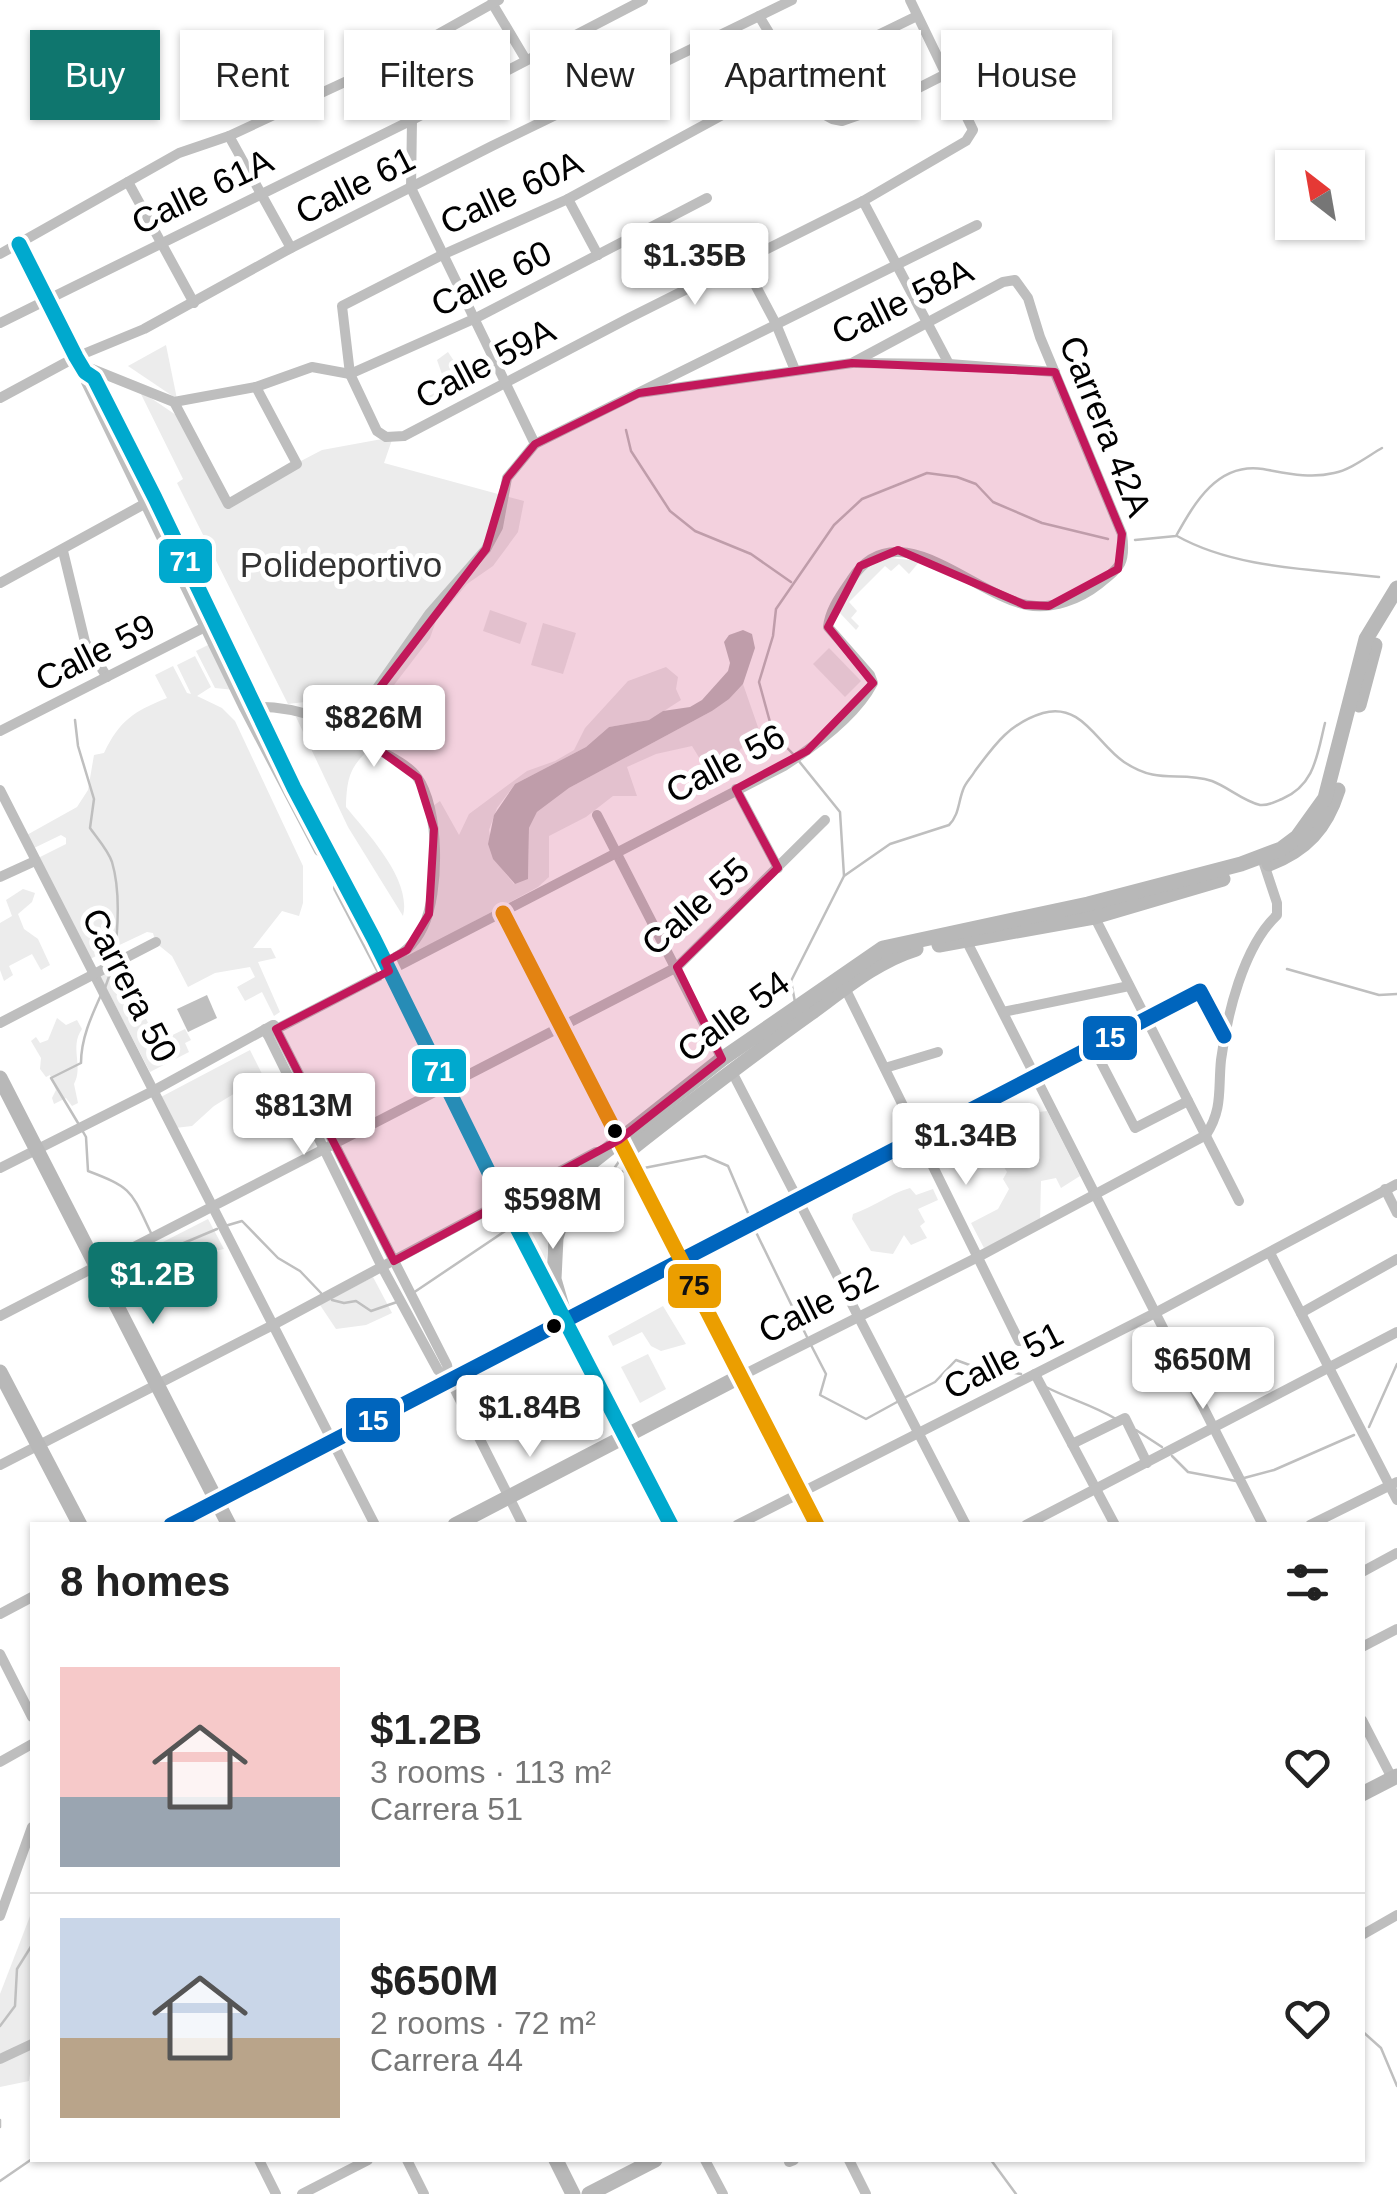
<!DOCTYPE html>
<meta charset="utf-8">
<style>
body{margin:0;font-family:Arial,sans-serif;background:#f2f2f2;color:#222;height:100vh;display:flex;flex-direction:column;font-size:38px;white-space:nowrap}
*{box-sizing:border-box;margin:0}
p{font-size:32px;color:#767676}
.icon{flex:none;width:55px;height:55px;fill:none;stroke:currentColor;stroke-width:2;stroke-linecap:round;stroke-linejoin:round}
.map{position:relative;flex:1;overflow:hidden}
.side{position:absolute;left:30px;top:1522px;width:1335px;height:640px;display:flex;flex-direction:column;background:#fff;border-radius:0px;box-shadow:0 2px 8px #0004}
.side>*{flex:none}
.top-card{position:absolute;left:30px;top:30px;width:1338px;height:90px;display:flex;gap:20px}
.needle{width:65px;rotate:329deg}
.tools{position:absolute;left:1275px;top:150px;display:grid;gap:20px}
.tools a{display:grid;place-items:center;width:90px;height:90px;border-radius:0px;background:#fff;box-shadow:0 2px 8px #0004;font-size:50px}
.price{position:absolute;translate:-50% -85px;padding:0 22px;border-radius:10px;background:#fff;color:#222;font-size:32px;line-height:65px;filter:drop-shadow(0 2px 5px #0008)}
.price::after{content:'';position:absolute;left:50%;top:60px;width:30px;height:22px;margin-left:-15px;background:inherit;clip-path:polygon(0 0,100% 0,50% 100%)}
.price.on{background:#0f766e;color:#fff}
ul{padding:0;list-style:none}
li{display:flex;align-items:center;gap:30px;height:250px;padding:0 30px}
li+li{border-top:2px solid #e0e0e0}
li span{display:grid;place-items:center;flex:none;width:280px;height:200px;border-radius:0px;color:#555}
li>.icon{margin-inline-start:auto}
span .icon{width:120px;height:120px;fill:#fffc;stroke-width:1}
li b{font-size:42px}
h2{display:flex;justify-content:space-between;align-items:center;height:120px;padding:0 30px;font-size:42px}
.chip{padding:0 35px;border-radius:0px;background:#fff;box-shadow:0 2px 8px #0004;font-size:35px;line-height:90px}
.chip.on{background:#0f766e;color:#fff}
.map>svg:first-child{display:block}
</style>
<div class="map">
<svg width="1397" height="2194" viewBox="0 0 1397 2194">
<rect width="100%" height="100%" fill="#fff"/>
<g fill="#ececec">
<path d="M166 345 177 399 128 366Z"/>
<path d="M448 352 454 361 469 367 480 363 491 364 490 375 443 398 421 404 419 400 435 393 444 380 437 360Z"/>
<path d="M139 390 176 415 224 501 322 450 393 437 384 463 524 501 518 532 493 566 467 584 436 621 430 638 381 702 313 701 288 704 177 483 183 479Z"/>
<path d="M882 557 920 561 909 574 899 564 891 571 885 566 849 602 857 611 851 618 859 626 856 630 840 613 838 604 864 569Z"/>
<path d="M490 610 527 623 520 644 483 631Z"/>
<path d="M543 623 576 633 563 674 531 665Z"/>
<path d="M230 634 265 708 235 690 215 688 196 651Z"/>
<path d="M829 648 861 681 845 697 813 664Z"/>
<path d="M195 656 211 687 197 696 222 708 235 721 303 866V903L299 916 282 911 253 948H271L276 958 258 962 280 1012 274 1016 262 992 245 1001 237 987 255 977 250 967 215 973 188 987 172 956 156 943 153 933 147 932 90 959 36 859 66 844V838L61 835 32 849 25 836 77 807 88 790 94 755 104 753C120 720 133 712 167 698L155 675 173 666 187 693 191 694 177 665Z"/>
<path d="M666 667 678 677 676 689 681 700 650 720 609 727 586 747 515 784 497 808 489 830 494 859 514 884 528 878 529 828 537 812 569 788 712 711 743 684 759 730 734 756 706 769 692 746 656 754 627 767 637 796H613L586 817 549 836V877L538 887 395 964 429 916 430 808 440 801 459 835 469 814 527 771 555 761 574 750 585 728 628 681Z"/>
<path d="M321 713 378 741C352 765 347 771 346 807 368 834 412 880 403 916L348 827 296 717Z"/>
<path d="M23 889 35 893 32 902 18 914 24 929 38 939 50 965 41 970 32 954 9 966 13 975 4 981 0 970V923L12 916 6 900Z"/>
<path d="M128 962 150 1006 142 1011 158 1042 185 1029 191 1040 185 1043 189 1052 150 1072 100 976Z"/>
<path d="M57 1018 66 1025 77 1020 82 1029C69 1047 84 1066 74 1084L78 1103 72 1106 66 1098 54 1104 52 1098 56 1090 50 1075 46 1077 40 1069 41 1058 31 1041 36 1037 40 1043 48 1040Z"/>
<path d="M250 1050 263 1076 214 1106 192 1126 175 1128 159 1098Z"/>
<path d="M1047 1111 1080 1176 1061 1188 1056 1178 1041 1181 1040 1222 984 1248 971 1223 998 1209 1009 1189 1003 1179 1007 1172C999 1158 990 1149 984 1133L1031 1113Z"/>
<path d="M567 1179 552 1216 545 1270 510 1209Z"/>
<path d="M910 1188 916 1195 933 1189 938 1200 918 1209 925 1222 920 1226 927 1238 911 1245 904 1235 893 1254 871 1251 852 1219 853 1214C874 1207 889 1194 910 1188Z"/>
<path d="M208 1219 224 1249 179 1259 167 1258 159 1244Z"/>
<path d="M373 1277 392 1313 366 1325 336 1329 320 1305Z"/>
<path d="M663 1306 686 1344 661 1351 651 1346 642 1332 613 1346 608 1336Z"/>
<path d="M648 1354 666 1389 640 1403 621 1367Z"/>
<path d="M32 1911V2058L29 2081 0 2087V1994Z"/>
</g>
<g fill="#bfbfbf">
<path d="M743 630 752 634 755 648 743 684 729 699 712 711 569 788 537 812 529 828 528 879 515 884 493 859 488 844 494 815 515 784 586 747 609 727 649 720 663 711 690 707 702 700 728 671 730 663 724 642 729 635Z"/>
<path d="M207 995 217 1018 188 1032 177 1009Z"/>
</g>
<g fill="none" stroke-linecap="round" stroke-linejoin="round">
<g stroke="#bfbfbf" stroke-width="2.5">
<path d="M626 430 631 451 670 511 695 531 751 554 791 582"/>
<path d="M1177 536C1236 569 1313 569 1379 577"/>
<path d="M1135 540 1176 536C1195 502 1218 462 1263 469 1286 473 1310 479 1334 473 1350 470 1368 456 1382 448"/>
<path d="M75 720 78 746 94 799 90 828C97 838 108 850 112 862 121 892 118 930 114 960"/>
<path d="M793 754 773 733 759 682 773 636 776 609 834 525 862 499 927 473 957 477 976 484 993 502 1042 523 1108 539"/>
<path d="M798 760 840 812 844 876"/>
<path d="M1287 969 1379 995 1397 994"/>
<path d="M105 988 112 968"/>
<path d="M795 1002 791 981 844 876 890 844 949 825C959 815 958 803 963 790 965 783 971 778 975 771 995 744 1010 723 1043 713 1082 702 1097 744 1124 762 1160 786 1178 770 1212 781 1228 787 1243 801 1260 805 1268 806 1275 802 1282 799 1315 785 1317 755 1325 723"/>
<path d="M78 1123 51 1078 81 1063C81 1039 91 1017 101 995"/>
<path d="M82 1130 86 1137 88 1171C133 1188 131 1191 151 1233"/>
<path d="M639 1169 705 1156 728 1166 751 1220"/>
<path d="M611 1173 620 1160"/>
<path d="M587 1185 611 1173 626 1171"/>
<path d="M521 1221 561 1197"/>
<path d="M225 1226 242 1221 278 1258 300 1271 321 1293"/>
<path d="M754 1228 807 1337"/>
<path d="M126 1256 160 1253 217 1229"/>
<path d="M413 1293 514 1225"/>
<path d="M332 1300 344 1303 356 1301 371 1311 397 1302"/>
<path d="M811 1345 826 1374 820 1395 866 1419 897 1402"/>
<path d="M1046 1387C1069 1399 1093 1405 1116 1419"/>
<path d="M904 1398 935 1382 956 1360 975 1367 1021 1374"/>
<path d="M1369 1427 1397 1364"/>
<path d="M1136 1430 1162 1447"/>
<path d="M1172 1456 1188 1472 1236 1481"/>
<path d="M1244 1478 1274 1470 1354 1435"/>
<path d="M0 2026 15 2006 17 1969 32 1945"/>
<path d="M1362 2031 1381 2048 1397 2086"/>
<path d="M0 2120V2127"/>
<path d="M991 2160 1016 2194"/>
<path d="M0 2181 32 2159"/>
</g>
<g stroke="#bebebe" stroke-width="10">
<path d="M910 0 973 130 966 141 863 201 629 318 404 436 386 437 377 431 350 374 342 306 442 255 568 199 796 75 917 16"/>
<path d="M492 3 526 60"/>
<path d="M759 16 816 110 832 119 842 121 879 108 946 74"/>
<path d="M390 61 412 120 411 188 535 444"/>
<path d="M229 136 291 248"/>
<path d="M128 182 194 303"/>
<path d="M568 199 598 255"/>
<path d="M863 201 949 364"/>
<path d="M19 244 76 357 85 372 94 378 155 498 261 723 374 939 554 1299"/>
<path d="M0 254 179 153 229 136 390 61 499 0"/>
<path d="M743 262 776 324 795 370"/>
<path d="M0 323 412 120 643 0"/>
<path d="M856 363 949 364 1055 372"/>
<path d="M82 365 174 402 256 387 312 367 350 374 476 318 707 198"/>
<path d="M85 372 86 382 244 708 319 851"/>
<path d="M0 398 76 357 144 329 291 248 492 146 792 0"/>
<path d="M174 402 228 504 297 464 256 387"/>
<path d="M63 551 85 642 107 677"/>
<path d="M0 583 148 502"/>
<path d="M250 707C300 704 346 726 386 754 396 760 410 767 417 777 440 808 440 892 423 927 415 944 402 956 385 962"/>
<path d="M349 728 429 614 486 549 498 527 507 478 535 444 977 225"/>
<path d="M0 731 209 625"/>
<path d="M736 789 778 868"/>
<path d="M0 790 375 1525"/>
<path d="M597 815 722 1059"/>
<path d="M0 877 35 861"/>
<path d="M338 888 383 974"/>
<path d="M503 913 619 1140 616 1142"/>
<path d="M1093 914 1239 1201"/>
<path d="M966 940 1263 1525"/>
<path d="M845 988 1019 1341"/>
<path d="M1003 1012 1129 986"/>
<path d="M0 1023 156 942"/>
<path d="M274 1025 447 1365 450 1380 523 1525"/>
<path d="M265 1029 382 1267 438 1370 449 1380"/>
<path d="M267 1034 784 766C815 746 856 716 873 683L870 675 828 627C830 609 841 595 851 580 896 509 972 594 1027 605 1052 610 1080 599 1099 584 1121 567 1126 562 1122 534L1040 337 1028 298 1015 280 1003 282 852 363 639 393"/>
<path d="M1093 1047 1135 1128 1188 1101"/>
<path d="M885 1068 938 1052"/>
<path d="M731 1070 966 1525"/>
<path d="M1206 1135C1223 1109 1218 1090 1221 1060 1227 1015 1243 947 1277 915V903L1263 861"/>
<path d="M0 1168 153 1091 273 1025"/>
<path d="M1385 1189 1397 1213"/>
<path d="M1270 1253 1397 1500"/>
<path d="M1301 1313 1397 1259"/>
<path d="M0 1316 677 967 825 820"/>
<path d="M1035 1374 1115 1525"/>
<path d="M741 1376 978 1257 1206 1135"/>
<path d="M1072 1444 1125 1418 1147 1463"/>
<path d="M0 1465 273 1325 596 1152"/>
<path d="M171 1525 1200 991 1224 1036"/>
<path d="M737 1525 1155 1313 1397 1184"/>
<path d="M1026 1525 1397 1332"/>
<path d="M1310 1525 1397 1482"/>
<path d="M1362 1572 1397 1553"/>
<path d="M0 1614 32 1597"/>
<path d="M1362 1647 1397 1629"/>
<path d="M0 1654 32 1717"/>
<path d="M1362 1720 1392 1778"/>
<path d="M0 1762 32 1744"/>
<path d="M0 1916 32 1827"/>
<path d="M1362 1935 1397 1915"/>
<path d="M0 2059 32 2044"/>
<path d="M259 2160 276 2194"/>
<path d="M407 2160 424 2194"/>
<path d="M705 2160 723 2194"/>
<path d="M849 2160 866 2194"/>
<path d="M789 2162 794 2160"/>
<path d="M302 2194 368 2160"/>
</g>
<g stroke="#b8b8b8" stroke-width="15">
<path d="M1359 705 1375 645"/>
<path d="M1269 864C1306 850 1326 828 1338 790"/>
<path d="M939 945 1094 917 1223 879"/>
<path d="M0 1078 229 1525"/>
<path d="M623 1148 817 1525"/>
<path d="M626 1153C687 1105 748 1058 811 1013 844 989 877 961 916 949"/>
<path d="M0 1372 80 1525"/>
<path d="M455 1525 741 1376"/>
<path d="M671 1525 566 1320 554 1279 556 1238 567 1201 592 1162 722 1059 883 948 1088 904 1241 864 1281 849 1297 837 1325 798 1366 639 1397 588"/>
<path d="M1362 1794 1397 1776"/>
<path d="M556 2160 573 2194"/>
<path d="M589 2194 655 2160"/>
</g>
<g stroke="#fff" stroke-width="22">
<path id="bus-1" d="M171 1525 1200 991 1224 1036"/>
</g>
<g stroke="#fff" stroke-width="22">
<path id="bus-2" d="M19 244 76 357 85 372 94 378 155 498 294 788 374 939 504 1203 671 1525"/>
</g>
<g stroke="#fff" stroke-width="22">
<path id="bus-3" d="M503 913 817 1525"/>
</g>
<use href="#bus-1" stroke="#0065bd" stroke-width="15"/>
<use href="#bus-2" stroke="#00a9ce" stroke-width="15"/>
<use href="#bus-3" stroke="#eb9e00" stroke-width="15"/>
</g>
<path fill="#c2185b" fill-opacity="0.2" stroke="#c2185b" stroke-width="8" stroke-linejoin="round" d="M852 363 1055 372 1122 534 1118 569 1049 606 1025 605 898 550 860 566 828 627 873 683 807 751 736 789 778 868 677 967 722 1059 619 1140 394 1261 276 1029 389 971 385 962 407 950 429 914 434 829 418 778 349 728 486 549 507 478 535 444 639 393Z"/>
<g fill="#000" stroke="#fff" stroke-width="4">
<circle cx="615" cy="1131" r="9"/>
<circle cx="554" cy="1326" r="9"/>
</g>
<g text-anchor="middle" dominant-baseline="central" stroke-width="10" stroke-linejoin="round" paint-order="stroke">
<g font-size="35" fill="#000" stroke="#fff">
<text transform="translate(355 185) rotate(-27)">Calle 61</text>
<text transform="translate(202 191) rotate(-26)">Calle 61A</text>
<text transform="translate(511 192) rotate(-25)">Calle 60A</text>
<text transform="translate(491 278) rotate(-26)">Calle 60</text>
<text transform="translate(902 301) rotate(-26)">Calle 58A</text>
<text transform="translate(485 363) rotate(-28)">Calle 59A</text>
<text transform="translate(1106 426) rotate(68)">Carrera 42A</text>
<text transform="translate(95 652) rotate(-27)">Calle 59</text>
<text transform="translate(725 763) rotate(-28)">Calle 56</text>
<text transform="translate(695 906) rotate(-41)">Calle 55</text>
<text transform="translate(130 985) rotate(63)">Carrera 50</text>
<text transform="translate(733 1016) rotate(-36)">Calle 54</text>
<text transform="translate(818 1304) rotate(-27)">Calle 52</text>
<text transform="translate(1003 1360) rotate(-27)">Calle 51</text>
</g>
<g font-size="35" fill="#333" stroke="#fff">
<text x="341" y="564">Polideportivo</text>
</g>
</g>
<g stroke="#fff" stroke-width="4">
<rect x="157" y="537" width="57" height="48" rx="10" fill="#00a9ce"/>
<rect x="1081" y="1014" width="58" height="48" rx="10" fill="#0065bd"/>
<rect x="410" y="1047" width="58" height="48" rx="10" fill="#00a9ce"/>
<rect x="666" y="1262" width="57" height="48" rx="10" fill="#eb9e00"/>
<rect x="344" y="1396" width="58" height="48" rx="10" fill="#0065bd"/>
</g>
<g font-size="28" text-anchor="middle" font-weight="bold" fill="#fff">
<text x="185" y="571">71</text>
<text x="1110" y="1047">15</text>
<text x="439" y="1081">71</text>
<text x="373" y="1430">15</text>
</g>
<g font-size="28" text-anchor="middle" font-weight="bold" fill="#111">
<text x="694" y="1295">75</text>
</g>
</svg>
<div class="tools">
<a><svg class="needle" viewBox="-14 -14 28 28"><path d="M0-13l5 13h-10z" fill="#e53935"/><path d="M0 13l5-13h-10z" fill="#767676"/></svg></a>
</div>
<b class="price" style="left:695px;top:308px">$1.35B</b>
<b class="price" style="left:374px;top:770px">$826M</b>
<b class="price" style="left:304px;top:1158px">$813M</b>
<b class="price" style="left:966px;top:1188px">$1.34B</b>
<b class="price" style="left:553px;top:1252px">$598M</b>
<b class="price on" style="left:153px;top:1327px">$1.2B</b>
<b class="price" style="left:1203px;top:1412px">$650M</b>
<b class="price" style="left:530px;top:1460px">$1.84B</b>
<div class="top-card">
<a class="chip on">Buy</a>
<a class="chip">Rent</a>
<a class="chip">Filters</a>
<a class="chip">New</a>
<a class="chip">Apartment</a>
<a class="chip">House</a>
</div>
<section class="side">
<h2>8 homes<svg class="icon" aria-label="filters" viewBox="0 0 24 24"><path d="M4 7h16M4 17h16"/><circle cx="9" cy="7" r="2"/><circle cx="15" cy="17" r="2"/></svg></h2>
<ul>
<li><span style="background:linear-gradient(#f6c9c9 65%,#9aa5b1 0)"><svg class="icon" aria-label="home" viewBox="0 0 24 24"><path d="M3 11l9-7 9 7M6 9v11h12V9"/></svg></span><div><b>$1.2B</b><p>3 rooms · 113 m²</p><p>Carrera 51</p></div><svg class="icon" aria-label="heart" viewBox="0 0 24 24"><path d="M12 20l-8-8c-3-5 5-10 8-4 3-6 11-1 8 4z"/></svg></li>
<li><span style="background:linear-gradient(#c9d6e8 60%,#b9a48a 0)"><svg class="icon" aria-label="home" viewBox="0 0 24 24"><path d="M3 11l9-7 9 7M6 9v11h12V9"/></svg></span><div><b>$650M</b><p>2 rooms · 72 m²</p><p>Carrera 44</p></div><svg class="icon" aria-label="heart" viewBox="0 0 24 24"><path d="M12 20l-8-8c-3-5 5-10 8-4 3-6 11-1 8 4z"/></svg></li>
</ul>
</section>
</div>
